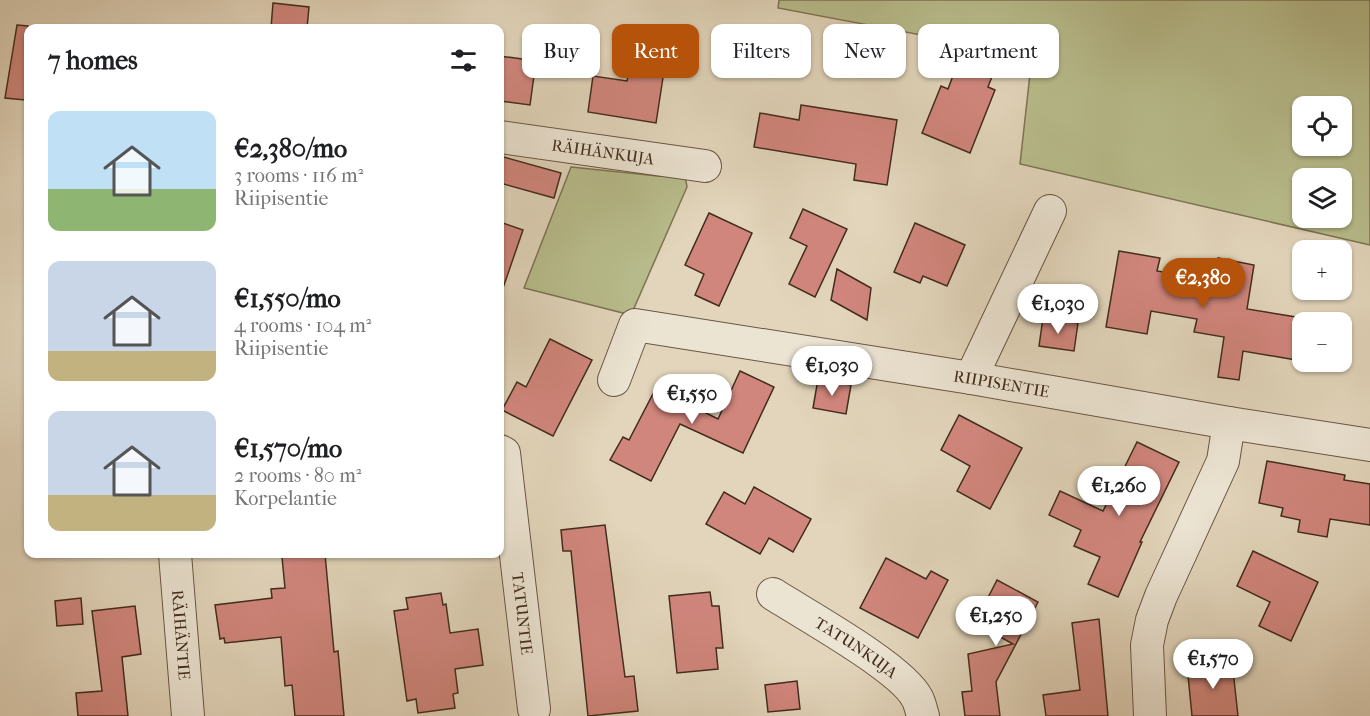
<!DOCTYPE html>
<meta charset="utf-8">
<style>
body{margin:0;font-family:"IM FELL French Canon",serif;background:#f6f6f6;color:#202124;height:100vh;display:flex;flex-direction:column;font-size:22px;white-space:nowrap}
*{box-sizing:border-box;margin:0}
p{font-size:20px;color:#757577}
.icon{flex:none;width:33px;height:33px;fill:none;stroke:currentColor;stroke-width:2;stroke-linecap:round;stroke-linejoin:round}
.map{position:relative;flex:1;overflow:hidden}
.details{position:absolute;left:24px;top:24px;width:480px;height:534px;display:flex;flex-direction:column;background:#fff;border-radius:12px;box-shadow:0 2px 4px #0004}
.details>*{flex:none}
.guide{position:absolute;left:522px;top:24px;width:570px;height:54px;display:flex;gap:12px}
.tools{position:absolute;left:1292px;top:96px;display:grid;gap:12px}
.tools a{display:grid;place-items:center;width:60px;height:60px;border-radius:12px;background:#fff;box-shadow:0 2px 4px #0004;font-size:30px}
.price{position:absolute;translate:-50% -51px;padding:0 14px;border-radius:21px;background:#fff;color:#222;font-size:20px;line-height:39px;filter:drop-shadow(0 2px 3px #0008)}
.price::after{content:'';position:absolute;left:50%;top:36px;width:18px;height:14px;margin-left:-9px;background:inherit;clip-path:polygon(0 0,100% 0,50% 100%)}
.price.active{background:#b45309;color:#fff}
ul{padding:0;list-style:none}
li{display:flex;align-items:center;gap:18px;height:150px;padding:0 24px}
li span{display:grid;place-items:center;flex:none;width:168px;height:120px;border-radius:12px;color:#555}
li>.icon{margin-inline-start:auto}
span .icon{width:72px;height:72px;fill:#fffc;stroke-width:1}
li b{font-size:26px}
h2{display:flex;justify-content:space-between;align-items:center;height:72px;padding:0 24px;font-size:26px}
.pill{padding:0 21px;border-radius:12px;background:#fff;box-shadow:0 2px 4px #0004;font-size:21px;line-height:54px}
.pill.active{background:#b45309;color:#fff}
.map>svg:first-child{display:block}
</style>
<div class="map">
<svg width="1370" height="716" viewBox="0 0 1370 716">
<rect width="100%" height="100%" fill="#e2d5bb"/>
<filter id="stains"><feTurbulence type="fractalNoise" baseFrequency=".00333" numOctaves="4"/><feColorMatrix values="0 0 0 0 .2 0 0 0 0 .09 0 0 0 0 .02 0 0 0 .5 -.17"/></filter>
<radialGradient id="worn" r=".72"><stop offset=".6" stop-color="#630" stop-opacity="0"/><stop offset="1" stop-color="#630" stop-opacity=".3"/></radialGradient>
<g fill="#b8bc8c" stroke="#7d7454" stroke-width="1.5" fill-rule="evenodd">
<path d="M779 0H1370V245L1020 164 1032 56 778 8ZM1302 106H1341V146H1302ZM1302 178H1341V218H1302Z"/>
<path d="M571 167 658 176 681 175 686 181 687 187 631 315 524 288Z"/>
</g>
<g fill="#d1867d" stroke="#422c1c" stroke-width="1.5">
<path d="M273 3 309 7 307 28H271Z"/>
<path d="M17 25 28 26V76L25 100 5 98Z"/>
<path d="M500 56 536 61 530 105 500 101Z"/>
<path d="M969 64 993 74 988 87 995 90 970 153 922 133 941 86 948 89 954 73 964 77Z"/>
<path d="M630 66 664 71 656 123 588 112 593 76 627 81Z"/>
<path d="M801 105 897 120 887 185 854 180 856 164 754 147 760 113 799 120Z"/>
<path d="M500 156 561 173 554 198 500 183Z"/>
<path d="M803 209 847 229 815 297 789 284 807 246 790 238Z"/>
<path d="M709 213 752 233 719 306 695 295 704 274 685 265Z"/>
<path d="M500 222 523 230 503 288H500Z"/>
<path d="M915 223 965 245 947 286 923 276 920 283 894 272Z"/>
<path d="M1119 251 1160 258 1157 271 1214 281 1218 258 1254 265 1247 309 1302 318V361L1243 351 1239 380 1218 377 1224 337 1194 332 1197 319 1151 311 1147 334 1106 327Z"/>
<path d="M837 269 871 288 867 320 831 300Z"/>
<path d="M1043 318 1078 323 1074 351 1039 346Z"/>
<path d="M550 339 592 360 553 436 502 410 517 382 526 387Z"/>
<path d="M740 371 774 387 743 453 680 424 651 481 610 460 623 437 629 440 656 388 718 419Z"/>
<path d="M818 379 851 385 846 414 813 408Z"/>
<path d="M959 415 1022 448 990 509 957 491 970 466 941 450Z"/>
<path d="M1137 442 1179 462 1140 542H1142L1118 597 1088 584 1100 557 1074 546 1081 530 1049 515 1060 491 1103 511Z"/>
<path d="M1267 461 1345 475 1344 480 1370 484V525L1330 519 1327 537 1298 532 1300 520 1281 516 1283 508 1259 503Z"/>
<path d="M754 487 811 519 793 552 769 538 760 554 706 524 724 492 745 504Z"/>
<path d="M605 525 625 677 634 676 638 711 588 716 571 551H563L561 530Z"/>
<path d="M1253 551 1318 582 1291 641 1259 626 1270 602 1237 586Z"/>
<path d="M325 554 334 652 338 651 344 716H295L292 685 285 686 281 637 225 643 224 638 220 639 215 605 272 598 271 589 285 588 282 557Z"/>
<path d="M886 558 926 579 931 571 948 580 918 638 860 608Z"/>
<path d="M997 580 1038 602 996 682 1000 716H965L962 692 972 691 968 654 1013 644 975 623Z"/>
<path d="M710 592 712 606H719L723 648H716L718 669 677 673 669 596Z"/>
<path d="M441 593 443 605 446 604 450 633 478 629 483 665 455 669 458 693 453 694 455 708 418 713 416 699 407 701 394 611 408 609 406 598Z"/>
<path d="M81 598 83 624 57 626 55 601Z"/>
<path d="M135 606 141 654 122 657 128 716H78L76 693 102 691 92 611Z"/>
<path d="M1099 619 1108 716H1046L1043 695 1080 690 1072 623Z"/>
<path d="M1232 661 1238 716H1192L1187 665Z"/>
<path d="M797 681 800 709 768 712 765 685Z"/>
</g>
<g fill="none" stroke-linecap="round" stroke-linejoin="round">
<g stroke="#6a5644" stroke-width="34">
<g id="minor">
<path id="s1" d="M500 137 705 166"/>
<path d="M971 378 1050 211"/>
<path id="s2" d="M614 380 635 325 971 378 1229 423 1370 445"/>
<path id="s3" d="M500 451 504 453 534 709"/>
<path id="s4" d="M175 554 188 716"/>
<path id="s5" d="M773 594C804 614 902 668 917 698 920 703 921 710 923 716"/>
<path d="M1150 716 1147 645 1152 620 1161 596 1223 461 1229 423"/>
</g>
</g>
<use href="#minor" stroke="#ece4d3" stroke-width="32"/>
</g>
<g text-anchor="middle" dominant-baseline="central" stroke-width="4.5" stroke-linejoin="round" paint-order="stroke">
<g font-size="16" fill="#422c1c" stroke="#ece4d3">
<text stroke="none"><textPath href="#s1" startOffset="104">RÄIHÄNKUJA</textPath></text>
<text stroke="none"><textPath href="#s2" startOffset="430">RIIPISENTIE</textPath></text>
<text stroke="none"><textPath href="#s3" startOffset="166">TATUNTIE</textPath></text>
<text stroke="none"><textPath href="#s4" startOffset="81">RÄIHÄNTIE</textPath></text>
<text stroke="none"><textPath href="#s5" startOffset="99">TATUNKUJA</textPath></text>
</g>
</g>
<rect width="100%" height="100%" filter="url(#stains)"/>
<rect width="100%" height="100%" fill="url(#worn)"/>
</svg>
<div class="tools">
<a><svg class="icon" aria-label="locate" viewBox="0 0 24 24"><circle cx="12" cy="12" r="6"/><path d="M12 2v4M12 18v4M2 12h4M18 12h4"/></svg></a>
<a><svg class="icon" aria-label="layers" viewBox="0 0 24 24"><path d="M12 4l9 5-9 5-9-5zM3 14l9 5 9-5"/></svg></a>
<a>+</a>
<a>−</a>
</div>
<b class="price active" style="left:1203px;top:309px">€2,380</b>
<b class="price" style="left:1058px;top:335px">€1,030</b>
<b class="price" style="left:832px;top:397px">€1,030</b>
<b class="price" style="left:692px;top:425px">€1,550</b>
<b class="price" style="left:1119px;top:517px">€1,260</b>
<b class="price" style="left:996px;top:647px">€1,250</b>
<b class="price" style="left:1213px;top:690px">€1,570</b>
<div class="guide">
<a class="pill">Buy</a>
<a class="pill active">Rent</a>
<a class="pill">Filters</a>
<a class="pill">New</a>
<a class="pill">Apartment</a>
</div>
<section class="details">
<h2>7 homes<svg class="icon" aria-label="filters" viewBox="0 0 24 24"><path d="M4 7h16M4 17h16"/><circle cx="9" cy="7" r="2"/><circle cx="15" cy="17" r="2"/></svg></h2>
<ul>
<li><span style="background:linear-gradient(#bfe0f5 65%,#8fb573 0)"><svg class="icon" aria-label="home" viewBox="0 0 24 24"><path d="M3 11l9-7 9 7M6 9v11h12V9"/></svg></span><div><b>€2,380/mo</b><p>3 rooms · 116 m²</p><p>Riipisentie</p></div></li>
<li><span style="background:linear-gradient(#c9d6e8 75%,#c2b280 0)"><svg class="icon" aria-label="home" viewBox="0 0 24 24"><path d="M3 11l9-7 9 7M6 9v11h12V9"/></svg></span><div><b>€1,550/mo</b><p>4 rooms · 104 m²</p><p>Riipisentie</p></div></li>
<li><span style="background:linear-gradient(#c9d6e8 70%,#c2b280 0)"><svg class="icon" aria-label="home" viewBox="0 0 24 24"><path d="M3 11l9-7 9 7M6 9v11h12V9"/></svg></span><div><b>€1,570/mo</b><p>2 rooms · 80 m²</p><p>Korpelantie</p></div></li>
</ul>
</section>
</div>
